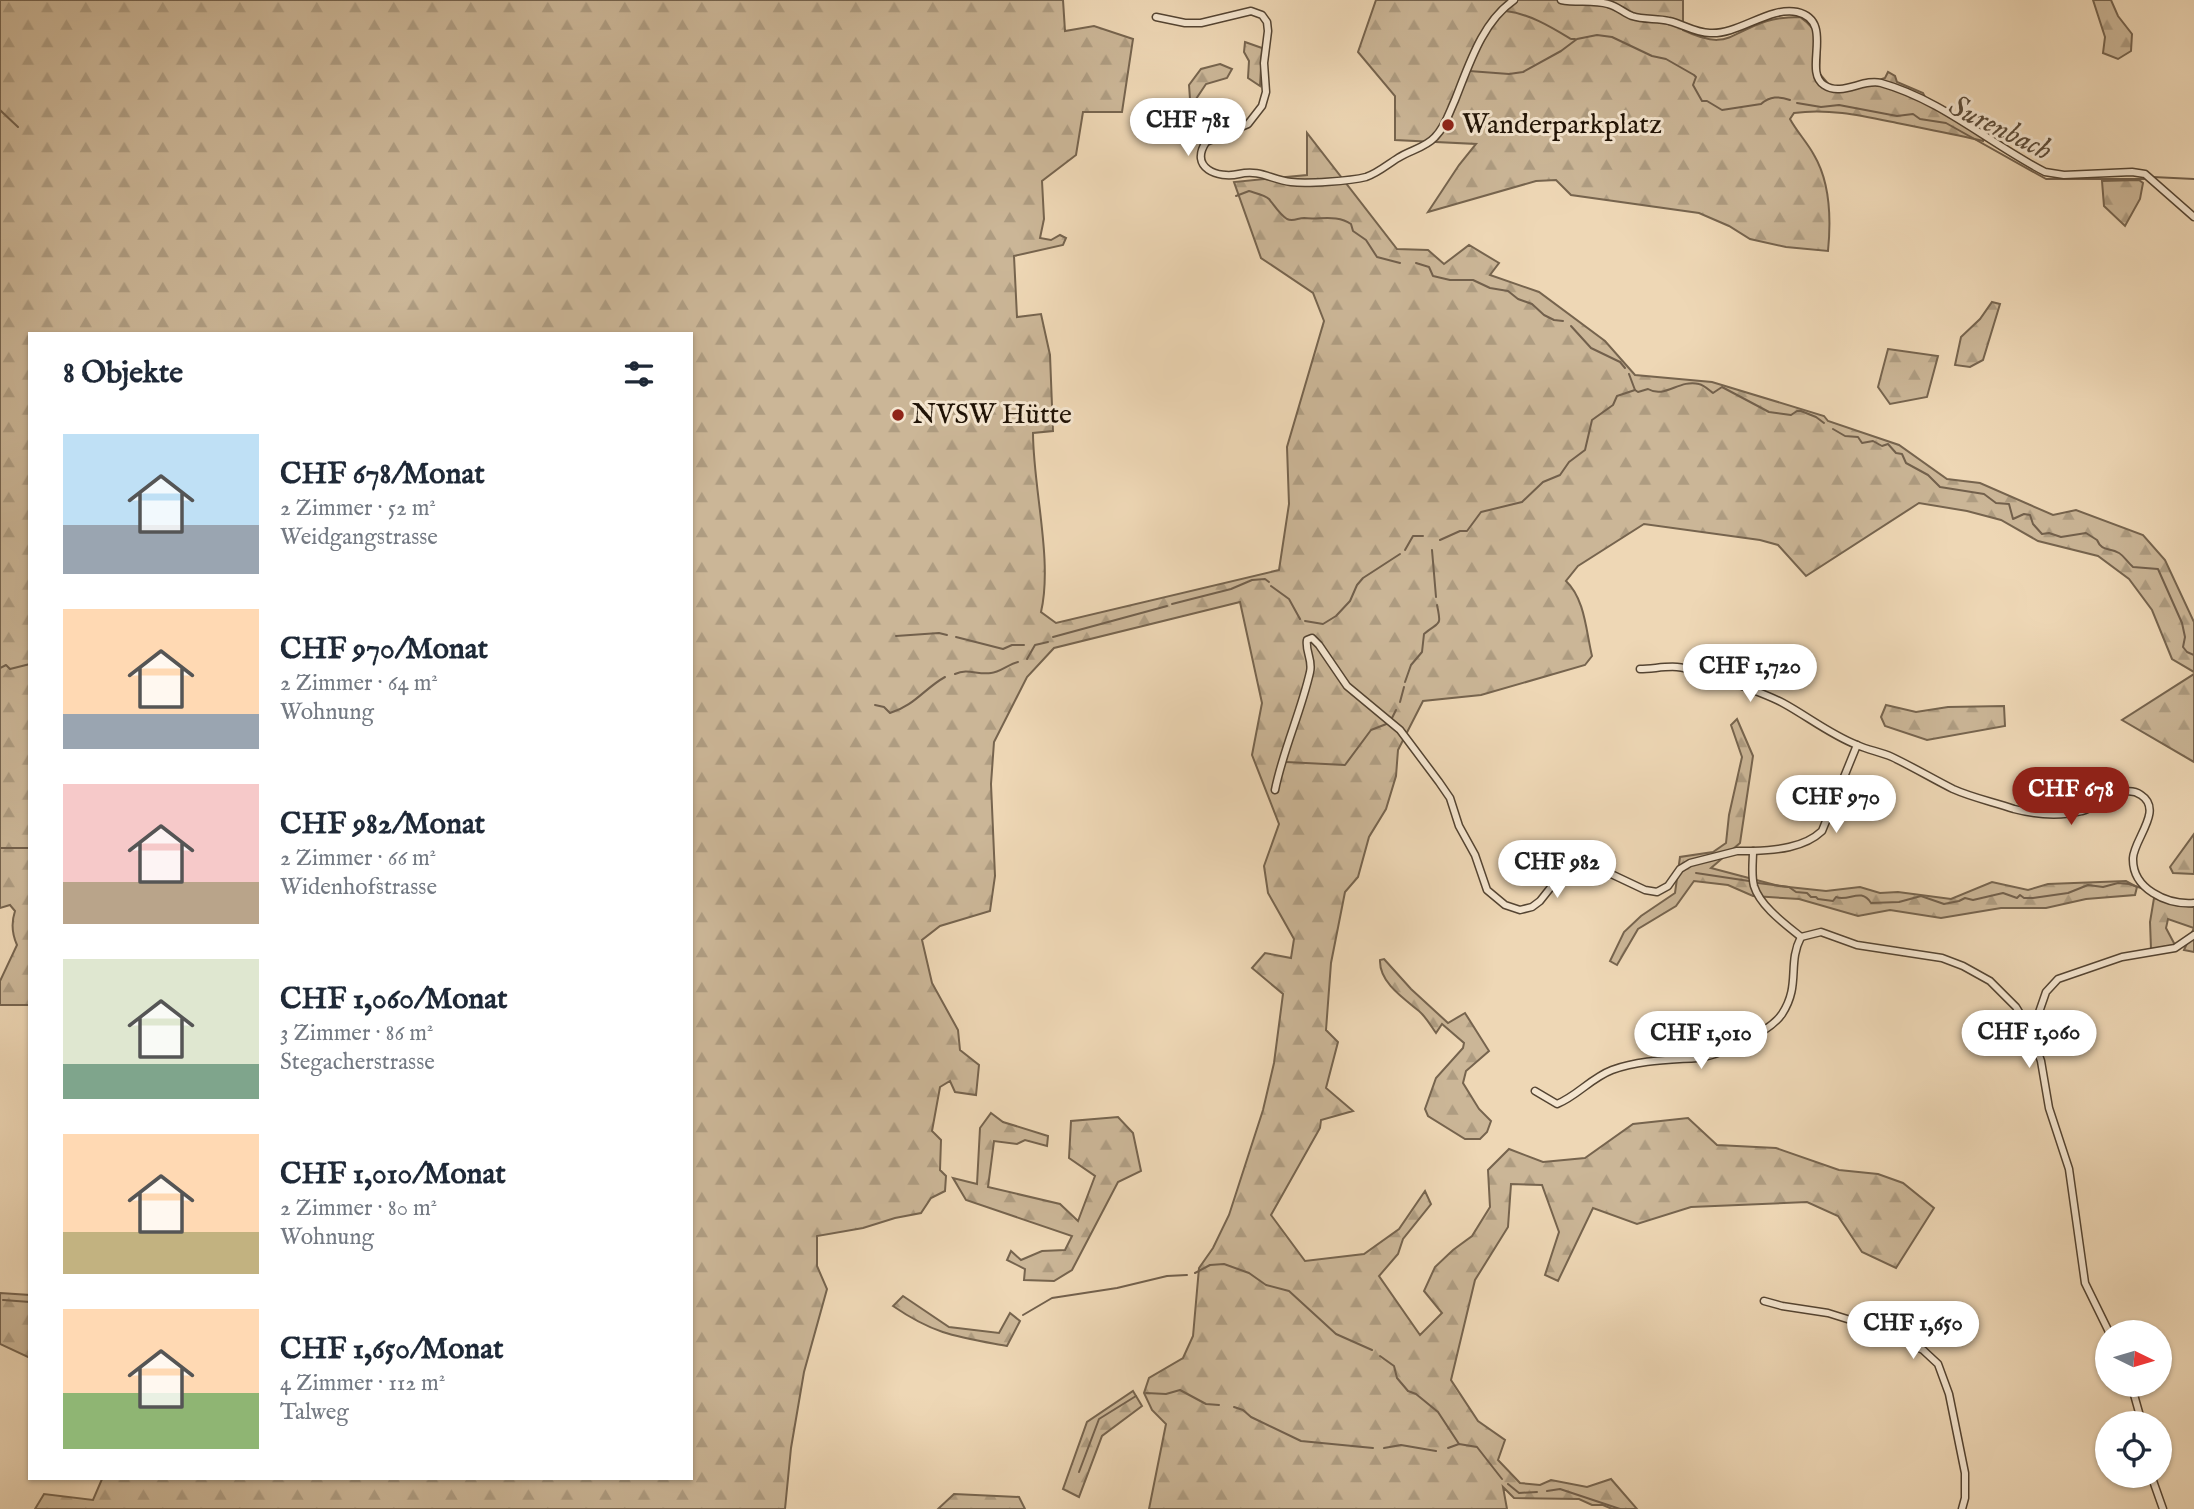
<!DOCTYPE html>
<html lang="de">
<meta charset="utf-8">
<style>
body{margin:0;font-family:"IM FELL English",serif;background:#f6f6f7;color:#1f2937;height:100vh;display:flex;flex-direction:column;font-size:26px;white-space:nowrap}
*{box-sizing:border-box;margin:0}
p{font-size:23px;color:#747a83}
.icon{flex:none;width:38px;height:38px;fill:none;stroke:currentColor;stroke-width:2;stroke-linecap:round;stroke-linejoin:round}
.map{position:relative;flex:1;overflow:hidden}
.panel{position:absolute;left:28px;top:332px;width:665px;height:1148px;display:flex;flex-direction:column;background:#fff;border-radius:0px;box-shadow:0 2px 5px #0004}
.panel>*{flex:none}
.needle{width:46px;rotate:95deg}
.tools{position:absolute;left:2095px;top:1320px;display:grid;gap:14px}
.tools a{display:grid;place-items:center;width:77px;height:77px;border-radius:50%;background:#fff;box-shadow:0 2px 5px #0004;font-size:35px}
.price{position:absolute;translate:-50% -60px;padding:0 16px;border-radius:24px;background:#fff;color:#222;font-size:23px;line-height:46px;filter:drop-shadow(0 2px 4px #0008)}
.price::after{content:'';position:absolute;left:50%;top:42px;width:21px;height:16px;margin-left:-10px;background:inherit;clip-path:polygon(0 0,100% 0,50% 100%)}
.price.active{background:#8f2418;color:#fff}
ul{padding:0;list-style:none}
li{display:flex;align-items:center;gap:21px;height:175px;padding:0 35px}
li span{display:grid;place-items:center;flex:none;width:196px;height:140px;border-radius:0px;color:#555}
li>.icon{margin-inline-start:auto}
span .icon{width:84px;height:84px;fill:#fffc;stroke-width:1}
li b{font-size:30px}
h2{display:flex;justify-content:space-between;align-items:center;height:84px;padding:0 35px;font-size:30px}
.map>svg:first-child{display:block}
</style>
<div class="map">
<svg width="2194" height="1509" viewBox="0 0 2194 1509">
<defs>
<pattern id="forest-firs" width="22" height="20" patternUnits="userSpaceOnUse" patternTransform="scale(1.75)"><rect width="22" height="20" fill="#cbb697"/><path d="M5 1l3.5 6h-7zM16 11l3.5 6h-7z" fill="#ae9c81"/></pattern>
</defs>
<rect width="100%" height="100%" fill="#eed7b5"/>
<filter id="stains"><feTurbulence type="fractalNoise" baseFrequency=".00286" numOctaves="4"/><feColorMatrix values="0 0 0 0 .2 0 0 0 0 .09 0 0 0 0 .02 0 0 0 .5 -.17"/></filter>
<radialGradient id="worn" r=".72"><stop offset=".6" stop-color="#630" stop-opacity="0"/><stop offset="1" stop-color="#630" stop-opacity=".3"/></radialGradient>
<g fill="url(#forest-firs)" stroke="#76644e" stroke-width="2">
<path d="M0 0H1063L1065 31 1094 26 1133 39 1122 112H1083L1076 155 1042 181 1044 219 1040 238 1051 240 1060 235 1066 238 1063 245 1014 256 1017 317 1041 314 1050 355 1053 431 1033 433C1033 487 1053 561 1041 612L1056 623 1279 570 1289 504 1287 447 1324 321 1313 293 1261 258 1234 182 1307 175V133L1397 249 1428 250 1444 264 1469 245 1499 263 1490 275 1539 292 1605 341 1635 375 1712 382 1824 416 1828 421 1899 445 1947 479 1980 483 2053 515 2076 510 2143 535 2165 560 2194 622V672L2172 659 2152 610 2129 579 2098 556 2038 541 2001 520 1967 511 1919 503 1806 576 1778 545 1760 540 1644 524 1578 566 1566 581C1585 599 1586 631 1592 656L1585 665 1481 695 1423 701 1398 750 1396 776 1386 809 1369 837 1358 877 1345 892 1331 963 1326 1030 1338 1042 1326 1088 1353 1111 1321 1120 1320 1128 1271 1215 1305 1261 1364 1254 1399 1229 1425 1191 1431 1204 1403 1239 1398 1254 1379 1276 1420 1335 1442 1313 1424 1291 1435 1267 1453 1250 1472 1236 1490 1207 1488 1170 1509 1149 1543 1162 1585 1158 1633 1124 1688 1118 1717 1145 1776 1148 1839 1170 1878 1174 1903 1183 1934 1208 1896 1268 1862 1252 1838 1216 1807 1202 1691 1207 1637 1224 1593 1208 1558 1281 1545 1275 1559 1232 1542 1185 1511 1184 1508 1227 1475 1280 1451 1380 1478 1421 1505 1440 1498 1460 1520 1483 1540 1485 1551 1480 1587 1487 1611 1479 1637 1509H1612L1603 1505H1592L1579 1499 1514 1498 1503 1487 1507 1509H1149L1166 1424 1152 1410 1144 1393 1149 1378 1183 1358 1193 1336 1199 1268 1213 1248 1229 1215 1263 1110 1274 1063 1283 994 1252 968 1265 953 1291 958 1294 939 1268 893 1264 866 1279 824 1252 755 1262 703 1240 602 1054 648 1027 677 994 742 991 784 995 876 990 911 940 926 922 940 932 983 958 1030 960 1050 979 1065 976 1095 955 1092 950 1081 940 1087 932 1131 941 1140 940 1170 946 1176 945 1191 931 1198 921 1213 895 1218 863 1228 817 1236V1266L827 1289 804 1372 791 1448 785 1509H35L44 1494 93 1500 102 1479H691V334H30V1005H0V981L17 945C12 934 11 923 15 911L10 905 0 908Z"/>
<path d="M1376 0H1683V30C1728 51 1727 34 1767 21 1777 18 1789 17 1800 17 1823 33 1820 47 1819 73L1830 86 1845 91 1885 78 1888 72 1895 76 1897 82 1923 93 1928 103 1984 136 1983 141C1955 134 1926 129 1897 123 1863 116 1829 108 1794 113L1790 119C1797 132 1807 142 1814 155 1830 182 1831 221 1828 251L1786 247 1750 239 1729 226 1699 213 1571 195 1556 180 1536 181 1428 212 1459 165 1476 144 1395 140V96L1358 52Z"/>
<path d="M2093 0H2111L2118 16 2132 34 2131 51 2118 59 2103 53 2105 37Z"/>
<path d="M1245 42 1262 48 1260 86 1248 78 1249 61 1244 52Z"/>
<path d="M1220 64 1232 69 1227 78 1206 84 1196 99H1190L1189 85 1201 69Z"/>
<path d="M2139 180 2143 183 2140 199 2125 226 2104 206 2102 181Z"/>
<path d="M1992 302 2000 304 1983 360 1970 367 1955 365 1961 337 1980 319Z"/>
<path d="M1888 349 1938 356 1927 397 1890 404 1878 387Z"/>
<path d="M2194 674V762L2122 720Z"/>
<path d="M1886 705 1916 712 1948 707 2004 706 2005 726 1927 740 1885 726 1881 717Z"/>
<path d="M1737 719 1753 756 1740 843 1711 868 1779 886 1826 891 1860 887 1880 893 1898 892 1951 899 1992 882 2028 890 2048 884 2126 881 2137 887 2135 895 2086 899 2046 908H2001L1941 918 1890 910 1858 916 1799 899 1753 896 1728 885 1694 881 1676 906 1638 929 1617 965 1610 961 1624 932 1641 916 1675 893 1680 857 1713 852 1726 843 1729 815 1742 757 1731 725Z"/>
<path d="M2194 834V874L2173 873 2170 867Z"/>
<path d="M2154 898 2172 904 2194 907V952L2184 950 2194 928 2168 919 2166 928 2175 945 2151 949 2150 922Z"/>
<path d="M1384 959 1411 989 1448 1023 1465 1013 1489 1051 1466 1071 1463 1083 1479 1109 1491 1121 1487 1132 1480 1139H1465L1428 1116 1425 1109 1436 1078 1463 1048 1464 1043 1442 1024 1436 1033C1431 1026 1426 1017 1419 1011 1403 998 1379 982 1380 960Z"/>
<path d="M991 1113 1003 1122 1048 1136 1047 1146 1025 1140 1017 1144 994 1141 988 1187 1060 1204 1078 1221 1095 1176 1069 1158 1071 1121 1118 1117 1133 1133 1141 1171 1118 1182 1072 1270 1054 1281 1024 1280 1025 1269 1007 1260 1011 1251 1021 1260 1042 1251 1065 1250 1072 1236 966 1200 953 1178 977 1184 980 1128Z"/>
<path d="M0 1293 30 1295V1358L0 1344Z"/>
<path d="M903 1296 949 1327 999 1333 1010 1313 1020 1321 1007 1346C958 1337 935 1335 893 1306Z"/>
<path d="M1133 1391 1142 1406 1102 1436 1079 1497 1063 1489 1087 1422Z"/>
<path d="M954 1494 1019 1497 1025 1509H938Z"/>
</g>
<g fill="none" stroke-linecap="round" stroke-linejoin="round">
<g stroke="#72604c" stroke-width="2">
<path d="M1506 11C1530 14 1551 27 1571 39H1575"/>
<path d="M1469 71 1509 74 1523 72 1561 51 1577 39 1597 35 1612 37 1652 56 1666 59 1694 75 1696 77 1693 85 1702 101H1707L1722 110 1761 104C1770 96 1779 96 1790 100"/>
<path d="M1797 103 1821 107 1839 105 1897 116 1913 114 1920 119 1946 123 2046 179H2144"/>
<path d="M0 110 18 127"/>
<path d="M2153 177 2194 179"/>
<path d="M1236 196 1249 191C1255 193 1265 195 1269 199 1274 205 1280 215 1287 219 1293 222 1298 218 1304 218 1319 220 1337 214 1351 224L1353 231 1366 240 1377 257 1400 263"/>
<path d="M1416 263 1429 267 1433 276 1450 280H1473L1490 288 1508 291 1518 299 1532 304 1544 315 1554 320 1563 321"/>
<path d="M1571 326 1591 348 1620 362 1625 368"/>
<path d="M1629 374 1635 390 1638 392 1648 389C1665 399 1679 379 1699 384 1704 385 1709 390 1713 393L1722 387 1769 412 1791 415 1797 411H1801L1816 417 1824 423"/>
<path d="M1833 429 1845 436 1858 437 1862 443 1873 441 1882 446 1888 444 1896 453 1902 454 1906 463 1928 475 1940 487 1984 494 1996 503 2009 504 2013 519 2024 514 2030 515 2033 524 2042 534 2049 533 2061 537 2086 533 2097 540C2102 552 2109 547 2119 553 2124 556 2128 563 2133 567L2158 569 2182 623 2185 637 2183 647 2187 652 2194 655"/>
<path d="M1440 540 1460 531H1467L1481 512 1522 502 1543 482 1560 475 1569 462 1585 450 1592 420 1613 405 1617 396 1635 390"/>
<path d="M1405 550 1413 536H1423"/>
<path d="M1432 550 1436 597"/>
<path d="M1271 586 1289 599 1300 619"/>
<path d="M1172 604 1231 589 1252 580 1265 579 1269 582"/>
<path d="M1305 621 1323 624 1336 616 1350 601 1357 585 1363 578 1400 554"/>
<path d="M896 636 939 633 947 635"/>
<path d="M956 637 1003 649 1012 645H1024"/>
<path d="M1053 637 1167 606"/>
<path d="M1027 659 1035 645 1048 642"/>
<path d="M0 668 6 665 10 669 30 664"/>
<path d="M955 674C968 668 977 675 991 673 999 673 1009 664 1018 662"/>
<path d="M1405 682 1411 665 1422 652 1424 634C1439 621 1442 628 1437 605"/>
<path d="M1400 702 1404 687"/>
<path d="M875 705 884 707 890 713C914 706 925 688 945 677"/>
<path d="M1392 718 1396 710"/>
<path d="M1286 762 1345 765 1371 730 1389 723"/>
<path d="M0 848H30"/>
<path d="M1696 873 1749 881"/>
<path d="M1758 883 1789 887 1796 892 1807 893 1811 897H1816L1818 899 1833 901 1836 897C1849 902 1861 887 1871 903L1899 902 1921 896 1944 904 1959 901 1965 898 1973 900 2003 893 2017 898 2020 895 2024 898H2033L2068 893 2088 885 2103 887 2118 883 2129 884 2144 889"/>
<path d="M1195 1273 1210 1265 1224 1264 1249 1273 1266 1285 1289 1291 1336 1334 1372 1350"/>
<path d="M3 1300 30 1302"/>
<path d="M1023 1315 1052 1298 1117 1288 1167 1276 1187 1275"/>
<path d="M1380 1356 1394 1366 1397 1378 1408 1391 1416 1394 1438 1412 1459 1444"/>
<path d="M1146 1393 1166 1394 1180 1390 1206 1404 1219 1405"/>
<path d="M1234 1407 1243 1410 1251 1417 1301 1441 1373 1448"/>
<path d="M1384 1448 1401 1445 1436 1451"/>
<path d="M1448 1448 1459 1444 1477 1447 1502 1479"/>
<path d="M1079 1472 1099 1419 1136 1396"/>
<path d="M1508 1484 1519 1493 1537 1492"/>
<path d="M1547 1491 1560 1489 1620 1509"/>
</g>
<g stroke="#544432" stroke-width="9">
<g id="minor">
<path d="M1561 0C1576 3 1593 0 1608 4 1617 6 1624 13 1632 16 1644 20 1657 18 1669 21 1683 24 1695 33 1710 33 1738 35 1770 6 1797 12 1836 21 1802 71 1824 85 1842 97 1863 78 1881 83 1942 100 1990 144 2045 172L2064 175 2132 172 2145 174 2194 217"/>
<path d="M1156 17 1185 23H1201L1251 11 1262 15 1267 22 1268 31 1264 63 1266 92 1262 106 1248 124 1206 142C1189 168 1218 179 1239 174 1260 169 1272 180 1291 182 1307 184 1350 181 1366 177 1378 173 1388 164 1398 158 1410 150 1425 148 1435 137 1445 127 1449 113 1455 100 1469 65 1482 22 1514 0"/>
<path d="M1640 669C1652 669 1665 666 1677 667 1698 669 1764 693 1783 703 1807 716 1831 735 1857 745 1868 750 1881 752 1892 757 1913 767 1933 779 1953 789 1973 798 1994 802 2014 809 2037 815 2059 817 2082 811 2100 807 2122 782 2141 795 2164 810 2134 839 2133 858 2132 889 2167 905 2194 903"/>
<path d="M1275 790C1283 750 1301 712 1310 672 1313 660 1305 651 1307 640L1312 638 1319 645 1347 686 1400 730 1439 782 1450 798 1459 826 1475 855 1487 890 1505 905 1520 910 1532 907 1540 901 1559 877 1578 870 1609 873 1645 890 1657 892 1668 886 1680 869 1690 863 1737 851H1753C1753 862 1751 875 1754 886 1760 906 1785 924 1801 937"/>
<path d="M1753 851C1776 850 1804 848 1822 831L1857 745"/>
<path d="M1801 937 1821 932 1857 945 1942 958 1963 966 1990 981 2016 1007 2030 1030 2041 1061 2049 1108 2069 1169 2085 1283 2109 1332"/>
<path d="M2030 1030 2036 1021 2046 992 2058 979 2122 957 2175 948 2194 935"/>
<path d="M1535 1091 1557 1104C1577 1096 1591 1078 1612 1070 1640 1060 1668 1060 1697 1058 1719 1056 1770 1032 1782 1014 1801 985 1787 964 1801 937"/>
<path d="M1764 1301 1782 1306 1828 1313 1876 1328 1923 1350 1938 1364 1949 1394 1965 1473V1498L1962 1509"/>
<path d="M2131 1384 2142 1423"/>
<path d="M2151 1475 2163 1509"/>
</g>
</g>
<use href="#minor" stroke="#f4e5cf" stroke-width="6"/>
</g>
<g fill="#8f2418" stroke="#f4e5cf" stroke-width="2.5">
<circle cx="1448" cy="125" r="7"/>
<circle cx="898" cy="415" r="7"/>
</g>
<g text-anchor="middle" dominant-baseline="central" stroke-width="6" stroke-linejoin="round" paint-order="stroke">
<g font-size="28" fill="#201306" stroke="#f4e5cf" text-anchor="start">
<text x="1462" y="125">Wanderparkplatz</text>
<text x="912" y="415">NVSW Hütte</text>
</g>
<g font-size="30" font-style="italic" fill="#5d4d3a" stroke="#f4e5cf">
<text transform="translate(2000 129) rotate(26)">Surenbach</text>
</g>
</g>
<rect width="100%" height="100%" filter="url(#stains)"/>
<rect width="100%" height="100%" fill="url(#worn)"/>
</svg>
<div class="tools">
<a><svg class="needle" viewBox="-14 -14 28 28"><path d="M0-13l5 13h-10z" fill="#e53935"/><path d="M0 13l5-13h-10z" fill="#747a83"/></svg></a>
<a><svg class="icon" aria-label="locate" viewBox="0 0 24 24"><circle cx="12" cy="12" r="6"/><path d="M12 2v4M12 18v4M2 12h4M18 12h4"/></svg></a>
</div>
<b class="price" style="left:1188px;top:158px">CHF 781</b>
<b class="price" style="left:1750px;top:704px">CHF 1,720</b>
<b class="price active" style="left:2071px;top:827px">CHF 678</b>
<b class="price" style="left:1836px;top:835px">CHF 970</b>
<b class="price" style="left:1557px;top:900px">CHF 982</b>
<b class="price" style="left:2029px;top:1070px">CHF 1,060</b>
<b class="price" style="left:1701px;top:1071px">CHF 1,010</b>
<b class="price" style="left:1913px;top:1361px">CHF 1,650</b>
<section class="panel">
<h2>8 Objekte<svg class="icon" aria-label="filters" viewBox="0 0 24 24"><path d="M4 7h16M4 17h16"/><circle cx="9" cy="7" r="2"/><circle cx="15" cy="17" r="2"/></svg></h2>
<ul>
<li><span style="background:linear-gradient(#bfe0f5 65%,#9aa5b1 0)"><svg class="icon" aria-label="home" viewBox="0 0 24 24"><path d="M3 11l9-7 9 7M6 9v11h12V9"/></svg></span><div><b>CHF 678/Monat</b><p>2 Zimmer · 52 m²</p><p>Weidgangstrasse</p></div></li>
<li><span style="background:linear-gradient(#ffd9b3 75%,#9aa5b1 0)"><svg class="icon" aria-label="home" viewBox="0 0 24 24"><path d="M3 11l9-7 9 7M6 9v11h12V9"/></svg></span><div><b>CHF 970/Monat</b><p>2 Zimmer · 64 m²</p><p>Wohnung</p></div></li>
<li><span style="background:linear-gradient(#f6c9c9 70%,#b9a48a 0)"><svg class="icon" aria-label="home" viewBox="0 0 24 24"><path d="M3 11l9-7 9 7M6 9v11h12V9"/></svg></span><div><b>CHF 982/Monat</b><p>2 Zimmer · 66 m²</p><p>Widenhofstrasse</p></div></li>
<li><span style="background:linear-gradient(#dfe7d0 75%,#7fa58c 0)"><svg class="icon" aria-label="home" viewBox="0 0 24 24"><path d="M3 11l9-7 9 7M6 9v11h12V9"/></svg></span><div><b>CHF 1,060/Monat</b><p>3 Zimmer · 86 m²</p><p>Stegacherstrasse</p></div></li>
<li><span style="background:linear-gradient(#ffd9b3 70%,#c2b280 0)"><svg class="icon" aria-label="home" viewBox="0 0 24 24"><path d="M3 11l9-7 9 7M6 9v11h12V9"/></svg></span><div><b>CHF 1,010/Monat</b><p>2 Zimmer · 80 m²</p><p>Wohnung</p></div></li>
<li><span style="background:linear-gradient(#ffd9b3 60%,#8fb573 0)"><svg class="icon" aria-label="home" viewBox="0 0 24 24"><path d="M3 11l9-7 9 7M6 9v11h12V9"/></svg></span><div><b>CHF 1,650/Monat</b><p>4 Zimmer · 112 m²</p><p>Talweg</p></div></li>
</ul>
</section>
</div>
